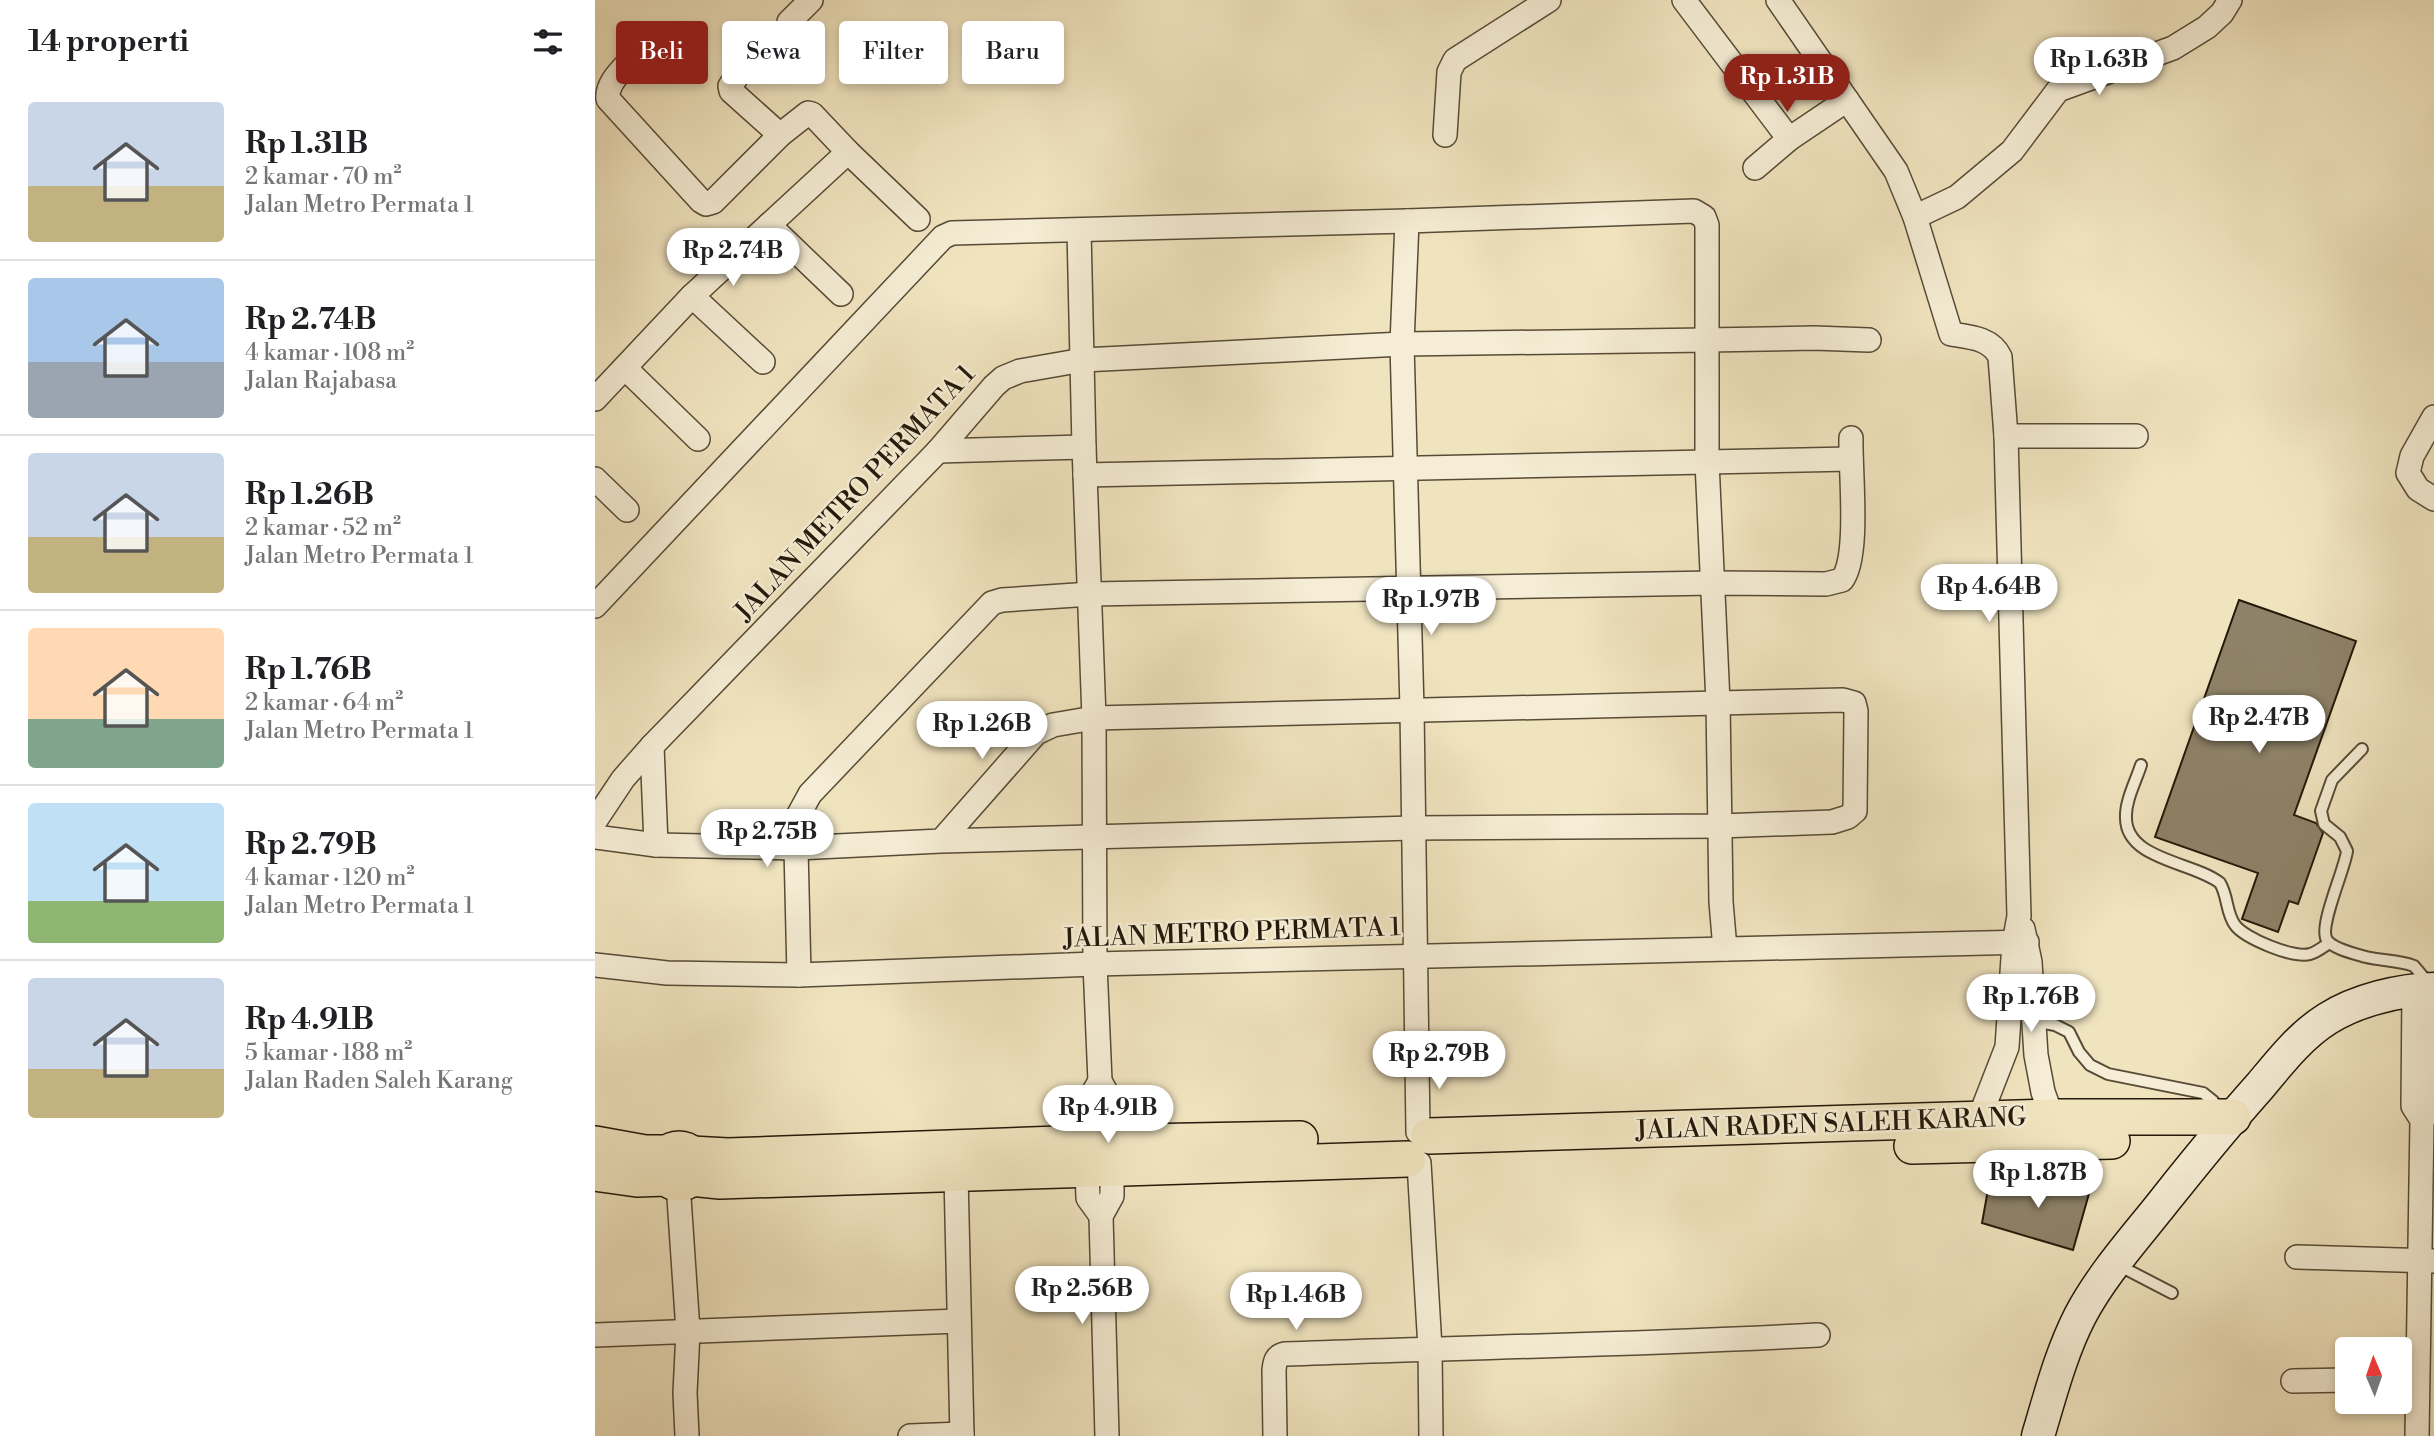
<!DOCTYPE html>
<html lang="id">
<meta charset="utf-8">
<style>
body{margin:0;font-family:"Libre Bodoni",serif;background:#f2f2f2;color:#202124;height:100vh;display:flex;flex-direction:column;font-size:26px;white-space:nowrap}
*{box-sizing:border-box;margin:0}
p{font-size:23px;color:#757577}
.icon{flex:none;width:38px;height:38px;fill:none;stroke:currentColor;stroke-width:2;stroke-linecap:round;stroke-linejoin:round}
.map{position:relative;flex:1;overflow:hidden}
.panel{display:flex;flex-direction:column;background:#fff;width:595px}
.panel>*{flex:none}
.hud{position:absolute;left:21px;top:21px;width:665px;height:63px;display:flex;gap:14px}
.needle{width:46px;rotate:358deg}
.tools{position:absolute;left:1740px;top:1337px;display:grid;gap:14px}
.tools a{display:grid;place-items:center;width:77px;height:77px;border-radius:7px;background:#fff;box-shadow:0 4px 10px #0003;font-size:35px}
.price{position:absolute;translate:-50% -60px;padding:0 16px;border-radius:24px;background:#fff;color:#222;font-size:23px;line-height:46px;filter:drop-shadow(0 2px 4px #0008)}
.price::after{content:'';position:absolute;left:50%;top:42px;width:21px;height:16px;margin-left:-10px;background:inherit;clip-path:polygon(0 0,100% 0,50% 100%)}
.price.active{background:#8f2418;color:#fff}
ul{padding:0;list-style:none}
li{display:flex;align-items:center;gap:21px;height:175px;padding:0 28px}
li+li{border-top:2px solid #e0e0e0}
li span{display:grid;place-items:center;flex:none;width:196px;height:140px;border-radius:7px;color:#555}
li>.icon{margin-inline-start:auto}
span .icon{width:84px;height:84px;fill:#fffc;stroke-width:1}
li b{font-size:30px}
h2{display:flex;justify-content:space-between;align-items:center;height:84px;padding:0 28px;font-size:30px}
.pill{padding:0 24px;border-radius:7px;background:#fff;box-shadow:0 4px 10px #0003;font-size:24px;line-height:63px}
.pill.active{background:#8f2418;color:#fff}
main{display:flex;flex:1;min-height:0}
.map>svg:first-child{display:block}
</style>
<main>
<section class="panel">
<h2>14 properti<svg class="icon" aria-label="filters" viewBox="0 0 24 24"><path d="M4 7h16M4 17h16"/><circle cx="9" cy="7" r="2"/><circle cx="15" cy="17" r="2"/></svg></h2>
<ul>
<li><span style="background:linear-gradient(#c9d6e8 60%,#c2b280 0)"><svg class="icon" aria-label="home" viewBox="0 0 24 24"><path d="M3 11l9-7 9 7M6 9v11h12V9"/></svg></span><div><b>Rp 1.31B</b><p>2 kamar · 70 m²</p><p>Jalan Metro Permata 1</p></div></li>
<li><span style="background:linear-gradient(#a9c7e8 60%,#9aa5b1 0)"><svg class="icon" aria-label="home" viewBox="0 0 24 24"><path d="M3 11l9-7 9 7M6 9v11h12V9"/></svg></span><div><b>Rp 2.74B</b><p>4 kamar · 108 m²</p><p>Jalan Rajabasa</p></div></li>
<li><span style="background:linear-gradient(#c9d6e8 60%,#c2b280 0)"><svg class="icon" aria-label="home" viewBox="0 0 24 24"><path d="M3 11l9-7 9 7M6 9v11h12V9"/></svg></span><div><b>Rp 1.26B</b><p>2 kamar · 52 m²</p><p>Jalan Metro Permata 1</p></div></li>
<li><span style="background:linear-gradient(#ffd9b3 65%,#7fa58c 0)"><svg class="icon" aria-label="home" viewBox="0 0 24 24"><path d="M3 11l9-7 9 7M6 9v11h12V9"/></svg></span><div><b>Rp 1.76B</b><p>2 kamar · 64 m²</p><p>Jalan Metro Permata 1</p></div></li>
<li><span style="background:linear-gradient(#bfe0f5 70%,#8fb573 0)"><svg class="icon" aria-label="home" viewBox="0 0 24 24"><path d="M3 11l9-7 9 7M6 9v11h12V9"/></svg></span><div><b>Rp 2.79B</b><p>4 kamar · 120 m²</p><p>Jalan Metro Permata 1</p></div></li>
<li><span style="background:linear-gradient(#c9d6e8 65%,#c2b280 0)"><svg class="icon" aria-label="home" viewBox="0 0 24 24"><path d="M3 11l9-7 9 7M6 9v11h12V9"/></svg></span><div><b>Rp 4.91B</b><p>5 kamar · 188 m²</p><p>Jalan Raden Saleh Karang</p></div></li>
</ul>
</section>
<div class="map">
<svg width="1839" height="1436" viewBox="0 0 1839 1436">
<rect width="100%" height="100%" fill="#f0e4bf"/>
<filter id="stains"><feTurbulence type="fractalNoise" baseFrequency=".00286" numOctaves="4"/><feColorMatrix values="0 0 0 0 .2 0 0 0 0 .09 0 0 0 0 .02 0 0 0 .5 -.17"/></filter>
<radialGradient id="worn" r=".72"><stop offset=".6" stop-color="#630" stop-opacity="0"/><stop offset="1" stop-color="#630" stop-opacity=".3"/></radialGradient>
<g fill="#8e8268" stroke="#241809" stroke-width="2">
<path d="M1644 600 1761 641 1699 815 1721 823 1728 833 1703 904 1694 901 1683 932 1647 919 1663 873 1560 837Z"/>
<path d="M1497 1183 1478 1250 1387 1223 1394 1184Z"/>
</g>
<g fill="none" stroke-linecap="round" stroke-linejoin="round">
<g stroke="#574b36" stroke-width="14">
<g id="lane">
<path d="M1767 749 1737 780 1726 811 1729 824 1745 837 1752 851C1750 869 1723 927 1732 940 1738 949 1761 954 1771 957 1787 961 1804 960 1819 966L1835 985"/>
<path d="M1546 765C1541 781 1530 801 1531 818 1531 860 1599 862 1625 883 1633 896 1631 913 1640 925 1649 938 1699 959 1715 954 1722 952 1728 947 1734 943"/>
<path d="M1439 1021 1460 1025 1474 1032 1484 1052 1495 1065 1513 1074 1608 1093 1618 1101 1624 1110"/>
<path d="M1523 1265 1577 1293"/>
</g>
</g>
<g stroke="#574b36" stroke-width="26">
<g id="street">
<path d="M1089 0 1194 139"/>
<path d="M1183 0 1301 171 1320 217 1356 334C1375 337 1396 338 1405 357L1411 436 1424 916 1419 943 1412 1047 1384 1119V1130"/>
<path d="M194 22 216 0"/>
<path d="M38 58C28 69 11 83 13 99L106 201 111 204 118 202 185 135 213 113 217 114 253 152 323 219"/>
<path d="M141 78 135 86 136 91 185 135"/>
<path d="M850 135 854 72 860 60 954 0"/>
<path d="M1160 168 1194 139 1252 100"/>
<path d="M1320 217 1362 197 1417 151 1463 90 1578 48 1612 27 1627 13 1635 0"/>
<path d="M812 221 807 344 817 709 823 1132"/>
<path d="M174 225 246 294"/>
<path d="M484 230 489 447 499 718 500 964 505 1081 515 1099 517 1187V1196L506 1216 512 1436"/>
<path d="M97 296 168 362"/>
<path d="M30 368 103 439"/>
<path d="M0 399 97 296 253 152"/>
<path d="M1839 417 1817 456 1813 473 1823 489 1839 499"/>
<path d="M1411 436H1541"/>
<path d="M343 451 489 447"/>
<path d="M490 475 1256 459"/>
<path d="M0 479 32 510"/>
<path d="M0 606 348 237 357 233 812 221 1099 211 1109 217 1112 225V340L1219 338 1274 340"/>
<path d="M57 746 61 845"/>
<path d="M0 821 28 779 57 746 343 451 399 386 408 378 425 371 488 360 807 344 1112 340V462L1123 702 1126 902 1130 949"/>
<path d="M0 837 61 845 201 848 346 841 818 828 1125 826 1237 822 1253 817 1260 811 1261 711 1259 703 1248 700 499 718 458 725 441 733 346 841"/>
<path d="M1428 929 1435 962 1441 1055 1448 1092 1457 1117 1458 1129"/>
<path d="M0 965 72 973 204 975 500 964 1432 942"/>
<path d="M204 975 201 848 203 816 215 794 397 603 407 600 496 594 1119 583 1231 584 1247 580C1265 557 1255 470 1256 438"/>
<path d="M1819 990 1818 1106 1827 1120 1822 1436"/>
<path d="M505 1081 492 1103 491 1143 493 1198 506 1216"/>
<path d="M1827 1120 1836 1109 1838 989"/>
<path d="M824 1163 835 1348 836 1436"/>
<path d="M361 1175 367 1436"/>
<path d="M83 1183 93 1331 90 1393 92 1436"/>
<path d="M1702 1257 1839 1261"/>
<path d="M0 1335 364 1321"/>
<path d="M1698 1381 1752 1380"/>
<path d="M315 1436 367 1434"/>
<path d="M680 1436 679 1370C680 1361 681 1356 690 1354 868 1347 1045 1345 1223 1335"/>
</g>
</g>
<g stroke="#241809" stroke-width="35">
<path id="secondary" d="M1443 1436C1455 1396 1466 1353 1485 1316 1507 1274 1541 1237 1570 1200 1601 1161 1632 1123 1665 1086 1685 1062 1705 1036 1732 1019 1762 1000 1804 990 1839 989"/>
</g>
<g stroke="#241809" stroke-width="38">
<g id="primary">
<path d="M834 1136 1457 1117H1638"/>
<path d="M0 1144 50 1153H71"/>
<path d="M1317 1146 1517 1141"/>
<circle cx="84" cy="1166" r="17"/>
<path d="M96 1154 133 1156 491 1143 705 1139"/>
<path d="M0 1173 42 1179 71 1178"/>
<path d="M96 1178 125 1181 813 1159"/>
</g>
</g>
<use href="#lane" stroke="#f5edd5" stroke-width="10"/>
<use href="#street" stroke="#f5edd5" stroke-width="23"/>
<use href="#secondary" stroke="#f5edd5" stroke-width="32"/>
<use href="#primary" stroke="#f0e4bf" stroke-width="35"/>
</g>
<g text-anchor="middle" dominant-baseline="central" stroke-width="5" stroke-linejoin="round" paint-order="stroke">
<g font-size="26" fill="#241809" stroke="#f5edd5">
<text transform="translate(260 493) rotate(-47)">JALAN METRO PERMATA 1</text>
<text transform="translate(637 933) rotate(-2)">JALAN METRO PERMATA 1</text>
<text transform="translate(1236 1124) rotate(-2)">JALAN RADEN SALEH KARANG</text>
</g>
</g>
<rect width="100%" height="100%" filter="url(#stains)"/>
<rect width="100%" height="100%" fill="url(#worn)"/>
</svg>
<div class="tools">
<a><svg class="needle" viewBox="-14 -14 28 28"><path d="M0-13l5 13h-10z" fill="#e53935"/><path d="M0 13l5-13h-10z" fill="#757577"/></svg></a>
</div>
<b class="price" style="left:1504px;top:97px">Rp 1.63B</b>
<b class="price active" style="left:1192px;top:114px">Rp 1.31B</b>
<b class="price" style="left:138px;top:288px">Rp 2.74B</b>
<b class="price" style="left:1394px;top:624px">Rp 4.64B</b>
<b class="price" style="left:836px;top:637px">Rp 1.97B</b>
<b class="price" style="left:1664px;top:755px">Rp 2.47B</b>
<b class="price" style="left:387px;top:761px">Rp 1.26B</b>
<b class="price" style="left:172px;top:869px">Rp 2.75B</b>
<b class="price" style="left:1436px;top:1034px">Rp 1.76B</b>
<b class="price" style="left:844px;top:1091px">Rp 2.79B</b>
<b class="price" style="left:513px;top:1145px">Rp 4.91B</b>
<b class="price" style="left:1443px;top:1210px">Rp 1.87B</b>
<b class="price" style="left:487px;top:1326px">Rp 2.56B</b>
<b class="price" style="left:701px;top:1332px">Rp 1.46B</b>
<div class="hud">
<a class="pill active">Beli</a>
<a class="pill">Sewa</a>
<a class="pill">Filter</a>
<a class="pill">Baru</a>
</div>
</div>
</main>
